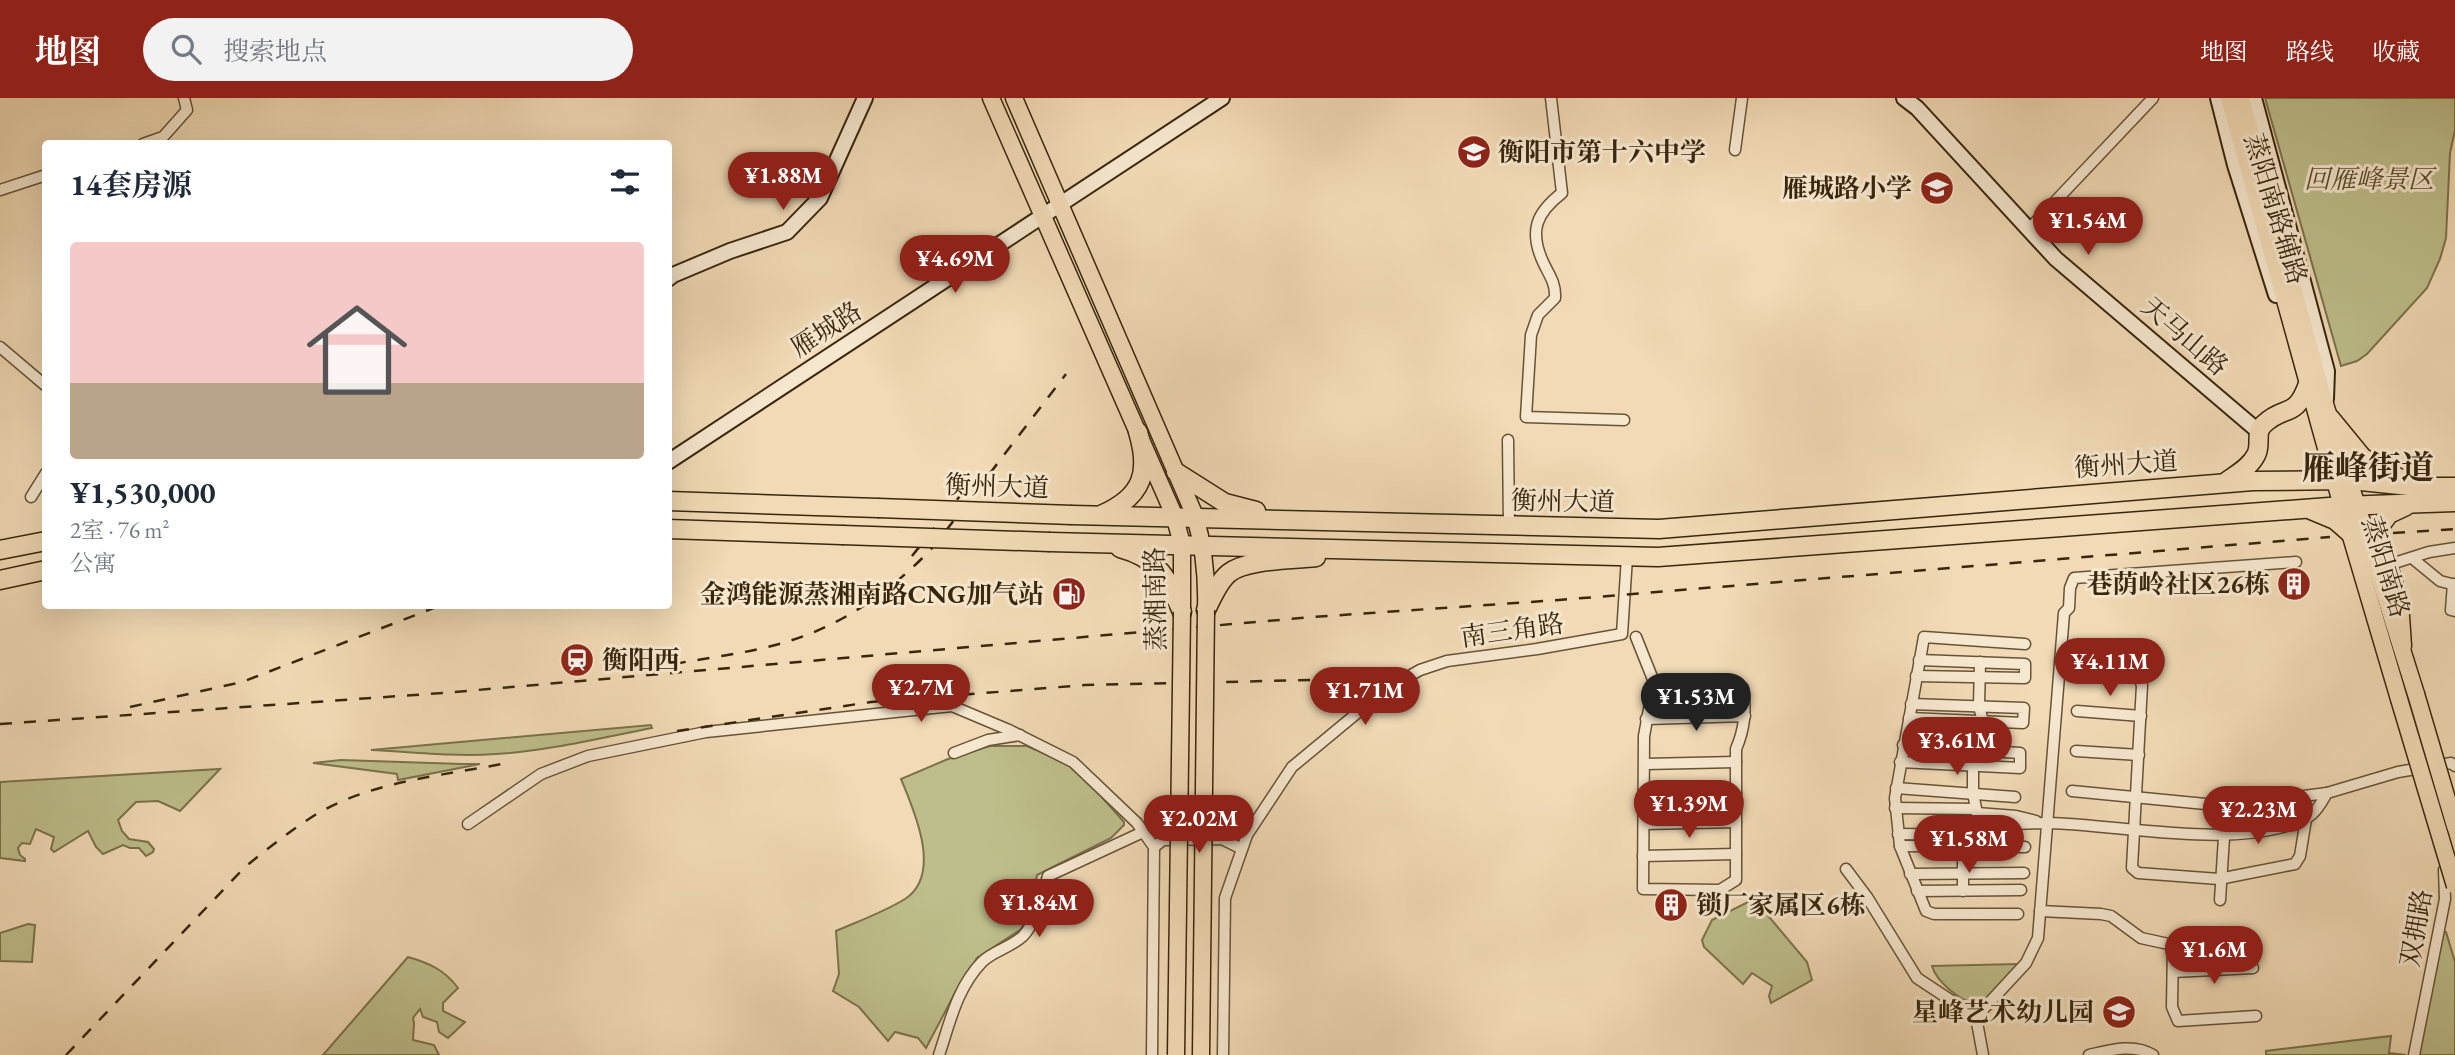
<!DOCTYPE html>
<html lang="zh">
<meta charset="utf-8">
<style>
body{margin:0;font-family:"EB Garamond","Noto Serif SC",serif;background:#f2f2f3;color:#1f2937;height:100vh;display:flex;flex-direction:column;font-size:26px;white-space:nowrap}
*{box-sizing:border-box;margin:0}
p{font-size:23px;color:#747a83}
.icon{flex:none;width:38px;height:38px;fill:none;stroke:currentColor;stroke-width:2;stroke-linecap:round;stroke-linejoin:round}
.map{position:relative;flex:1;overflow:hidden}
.drawer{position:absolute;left:42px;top:42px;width:630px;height:469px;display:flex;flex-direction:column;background:#fff;border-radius:7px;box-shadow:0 7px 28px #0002}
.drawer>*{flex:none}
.price{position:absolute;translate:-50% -60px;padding:0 16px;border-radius:24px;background:#8f2418;color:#fff;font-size:23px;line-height:46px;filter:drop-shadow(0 2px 4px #0008)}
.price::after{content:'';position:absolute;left:50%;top:42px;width:21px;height:16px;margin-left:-10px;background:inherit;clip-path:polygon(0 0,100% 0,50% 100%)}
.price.active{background:#222;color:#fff}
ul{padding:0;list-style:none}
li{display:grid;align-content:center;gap:14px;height:371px;padding:0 28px}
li+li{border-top:2px solid #e0e1e3}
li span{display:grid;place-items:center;height:217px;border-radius:7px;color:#555}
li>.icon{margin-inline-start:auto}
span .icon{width:126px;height:126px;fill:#fffc;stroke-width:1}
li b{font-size:30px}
h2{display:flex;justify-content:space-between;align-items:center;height:84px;padding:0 28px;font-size:30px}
header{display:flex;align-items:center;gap:42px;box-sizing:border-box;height:98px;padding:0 35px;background:#8f2418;color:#fff}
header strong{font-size:33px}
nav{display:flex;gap:38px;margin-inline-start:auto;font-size:24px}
.search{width:490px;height:63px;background:#f2f2f3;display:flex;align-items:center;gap:18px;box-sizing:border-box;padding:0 24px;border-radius:38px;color:#747a83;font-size:26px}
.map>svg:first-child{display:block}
</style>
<header>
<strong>地图</strong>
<div class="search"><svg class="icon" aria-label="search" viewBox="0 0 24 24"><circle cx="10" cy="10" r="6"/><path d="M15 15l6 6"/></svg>搜索地点</div>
<nav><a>地图</a><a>路线</a><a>收藏</a></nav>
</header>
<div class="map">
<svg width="2455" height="957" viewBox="0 0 2455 957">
<rect width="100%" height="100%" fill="#f1dab5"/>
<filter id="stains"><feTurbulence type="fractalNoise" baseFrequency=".00286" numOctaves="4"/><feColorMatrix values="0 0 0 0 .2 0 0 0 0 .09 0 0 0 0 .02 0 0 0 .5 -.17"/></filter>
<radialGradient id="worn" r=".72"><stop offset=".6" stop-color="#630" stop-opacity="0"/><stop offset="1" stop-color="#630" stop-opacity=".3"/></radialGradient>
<g fill="#bdbe8b" stroke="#7b724c" stroke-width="2">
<path d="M2265 0H2455V32L2450 55 2446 140 2440 161 2427 190 2367 256 2357 263 2341 268Z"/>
<path d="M651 627 652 630C600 640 548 653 496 656 454 659 412 654 371 652Z"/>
<path d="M990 648H1027L1067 665 1091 687 1124 724V727L1111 740 1037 777 1028 821 1020 832 977 860 955 895 926 950 918 940 895 934 888 943 859 909 833 893 839 876 836 833C859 823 884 814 905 801 943 776 914 713 901 681L948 661Z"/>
<path d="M341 662 462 666H480L398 682 397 676 313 665Z"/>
<path d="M220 671 180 713 158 703 136 704 118 722 122 733 129 741 148 744 154 751 153 754 146 758 139 750H130L123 747 103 756 96 749 88 733 54 754 51 751 54 739 36 731 30 746 22 745 18 750 20 757 25 761V763L0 760V684Z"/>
<path d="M1754 801 1807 864 1812 882 1771 905 1769 898 1772 888 1752 875 1743 886 1704 849 1702 842 1712 822Z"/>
<path d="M28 826 35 827 32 864 0 863V835Z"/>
<path d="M2443 834H2446L2455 864V957H2418Z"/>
<path d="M408 859C429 865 445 872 458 890L443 905V913L465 924 448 940 439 934 437 924 423 919 420 911 413 920 414 925 413 942 434 947 439 957H323Z"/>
<path d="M2018 866 1984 903 1975 906C1960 903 1936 883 1932 868Z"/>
<path d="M2391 938 2389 955 2406 957H2266V953Z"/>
</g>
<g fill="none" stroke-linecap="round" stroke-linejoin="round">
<g stroke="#675336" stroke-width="13">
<g id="street">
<path d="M1551 0 1562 95C1536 115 1529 133 1543 164 1549 177 1556 185 1555 200L1538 217 1531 237 1526 319 1624 322"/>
<path d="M143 46 163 39 187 12 184 0"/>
<path d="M1735 52 1742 0"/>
<path d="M0 92 46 77"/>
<path d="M2029 131 2153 0"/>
<path d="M0 249 46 288"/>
<path d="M1508 342 1509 428"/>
<path d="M31 399 46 375"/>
<path d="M2412 460 2440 483 2455 487"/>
<path d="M2388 467 2429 454 2455 450"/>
<path d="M2453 486 2451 512 2455 513"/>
<path d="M1636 539 1654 584 1644 638 1643 791 1720 792 1736 782V651C1745 630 1746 613 1743 590"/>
<path d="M2079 571 2134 576 2139 580 2142 587 2132 770 2138 775 2219 781 2295 766 2300 758 2306 721"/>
<path d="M1916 578 2025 580V566L1919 562"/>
<path d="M2077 613 2141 618"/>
<path d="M1909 620 2023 625 2024 610 1911 606"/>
<path d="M1646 621 1745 618"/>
<path d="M2076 653 2139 657"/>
<path d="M954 655 988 642 1020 637"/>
<path d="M1900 664 2020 670V655L1903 647"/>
<path d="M1645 666 1736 664"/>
<path d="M1896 690 2015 699"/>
<path d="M2072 693 2226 708 2327 695"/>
<path d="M1644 696 1736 695"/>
<path d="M1895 710 1976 711"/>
<path d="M1977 715 2016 718 2036 723"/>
<path d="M468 726 541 676 588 658 706 634 952 608 1009 632 1073 664 1137 725 1154 749 1152 957"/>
<path d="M1644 726 1736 724"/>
<path d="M1979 726C2003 727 2026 725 2049 725 2124 727 2233 752 2303 722 2315 717 2321 705 2327 695L2398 674 2451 665 2455 668"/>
<path d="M1898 736 1973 737"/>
<path d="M1900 748 2025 749"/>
<path d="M1154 749 1163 742 1222 741 1242 751"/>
<path d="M1643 758 1736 756"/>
<path d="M1846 771 1867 799 1917 880 1976 919"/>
<path d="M1910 776 2024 775"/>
<path d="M1917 793 2021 792"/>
<path d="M1963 793V758L1979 726 1973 695V668L1983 653V624L1979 608 1980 564"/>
<path d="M2220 802 2226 708"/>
<path d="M2040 813 2101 816 2111 818 2141 840 2173 847 2172 909 2178 923 2256 918"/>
<path d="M2018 816H1934L1926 813 1900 748 1895 700 1924 539 2025 546"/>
<path d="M2173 874 2253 870"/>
<path d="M939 957C950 924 957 890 982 864 993 853 1012 849 1023 838 1037 823 1042 797 1048 778L1143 734"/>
<path d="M1223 957 1225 800 1247 737 1292 669 1385 592 1420 572 1447 563 1537 551 1622 536 1627 459"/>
<path d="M1983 957 1976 919 2026 865 2038 840 2064 515 2069 510 2070 490 2074 480 2296 464"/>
<path d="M2089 957C2110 952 2134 945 2153 957"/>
<path d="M2414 957 2445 801 2444 772"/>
</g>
</g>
<g stroke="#39260c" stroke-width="18">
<g id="secondary">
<path d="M1904 0 1917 10 2056 161 2258 333"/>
<path d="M2218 0 2235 67 2276 197"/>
<path d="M2254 0 2327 273 2326 301"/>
<path d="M668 181 673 177 730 153 787 134 820 100 865 0"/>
<path d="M668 364 1222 0"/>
</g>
</g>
<g stroke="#39260c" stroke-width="19">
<g id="primary">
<path d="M991 0 1174 417 1182 446V511"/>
<path d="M1014 0 1195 418C1204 449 1207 477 1206 510"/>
<path d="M2229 0 2342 408 2399 601"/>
<path d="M2241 0 2325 306 2416 596"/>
</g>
</g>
<g stroke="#39260c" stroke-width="21">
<g id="highway">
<path d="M2330 320 2362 359 2381 372 2406 383"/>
<path d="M1176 374 1225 405 1256 413"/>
<path d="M2227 383C2237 376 2250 369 2256 357 2262 346 2254 335 2264 326 2285 306 2295 322 2308 286"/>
<path d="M668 403 878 410"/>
<path d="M2311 412 2335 422 2350 435"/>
<path d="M1103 416C1143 398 1150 374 1138 334"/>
<path d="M1072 417 1659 431 2253 383 2351 382 2419 389H2455"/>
<path d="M668 431 842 437"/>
<path d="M1050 444 1658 459 2342 408 2455 404"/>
<path d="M1120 450C1158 460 1168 480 1182 514"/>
<path d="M0 452 46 443"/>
<path d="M0 482 46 472"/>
<path d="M1206 512C1212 500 1218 484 1229 475 1246 461 1293 462 1316 459"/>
<path d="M2402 548 2399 504 2380 442V428L2389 416 2406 408"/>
</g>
</g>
<use href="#street" stroke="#f6e7cf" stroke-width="10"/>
<use href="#secondary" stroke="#f6e7cf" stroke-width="14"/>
<use href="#primary" stroke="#f1dab5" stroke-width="16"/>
<use href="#highway" stroke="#f1dab5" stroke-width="18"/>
<g stroke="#39260c" stroke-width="2.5" stroke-dasharray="12 12" stroke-linecap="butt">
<path d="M2393 435 2455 431"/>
<path d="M912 458 960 398"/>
<path d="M674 566C711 559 750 555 786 544 844 527 894 491 935 447L1066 276"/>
<path d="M130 609 242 584 439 508"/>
<path d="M0 626 443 595 1313 519 1559 502 2330 439"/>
<path d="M677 633 871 604 1085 587 1359 581"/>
<path d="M66 957 245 769C267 751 290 733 315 717 370 684 439 678 502 666"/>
</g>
<g stroke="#39260c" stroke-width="19" stroke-linecap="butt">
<g id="primary-bridge">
<path d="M2416 596 2455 728"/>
<path d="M2399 601 2455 788"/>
<path d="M1176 957 1182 514"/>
<path d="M1201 957 1206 512"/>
</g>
</g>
<g stroke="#39260c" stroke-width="21" stroke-linecap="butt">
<g id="highway-bridge">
<path d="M878 410 1072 417"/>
<path d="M842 437 1050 444"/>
</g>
</g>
<use href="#primary-bridge" stroke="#f1dab5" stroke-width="16"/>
<use href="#highway-bridge" stroke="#f1dab5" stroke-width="18"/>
</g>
<defs>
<g id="school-disc" transform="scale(1.75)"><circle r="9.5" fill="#8f2418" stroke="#f6e7cf"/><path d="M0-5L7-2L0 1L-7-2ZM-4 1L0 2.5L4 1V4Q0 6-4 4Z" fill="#fff"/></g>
<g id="building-disc" transform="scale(1.75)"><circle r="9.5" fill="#8f2418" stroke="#f6e7cf"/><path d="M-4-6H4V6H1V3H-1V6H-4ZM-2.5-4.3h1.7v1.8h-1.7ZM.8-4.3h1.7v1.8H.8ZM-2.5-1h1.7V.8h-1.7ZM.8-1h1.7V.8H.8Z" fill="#fff"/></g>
<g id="fuel-disc" transform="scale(1.75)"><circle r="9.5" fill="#8f2418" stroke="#f6e7cf"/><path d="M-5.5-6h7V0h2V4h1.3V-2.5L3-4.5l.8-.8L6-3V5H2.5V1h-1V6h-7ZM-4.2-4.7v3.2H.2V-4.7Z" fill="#fff"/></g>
<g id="station-disc" transform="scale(1.75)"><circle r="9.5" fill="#8f2418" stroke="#f6e7cf"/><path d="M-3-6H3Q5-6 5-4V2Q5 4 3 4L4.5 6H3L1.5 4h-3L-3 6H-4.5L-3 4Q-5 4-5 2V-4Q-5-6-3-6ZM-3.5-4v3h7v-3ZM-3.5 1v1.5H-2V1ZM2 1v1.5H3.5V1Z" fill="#fff"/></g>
</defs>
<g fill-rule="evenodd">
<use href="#school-disc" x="1474" y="54"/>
<use href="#school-disc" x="1937" y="90"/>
<use href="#building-disc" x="2294" y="486"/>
<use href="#fuel-disc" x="1069" y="496"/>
<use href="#station-disc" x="577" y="562"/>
<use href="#building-disc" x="1671" y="807"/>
<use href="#school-disc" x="2119" y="914"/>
</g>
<g text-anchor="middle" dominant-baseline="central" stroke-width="6" stroke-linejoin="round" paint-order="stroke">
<g font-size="26" font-weight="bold" fill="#39260c" stroke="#f6e7cf" text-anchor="end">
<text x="1498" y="54" text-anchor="start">衡阳市第十六中学</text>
<text x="1912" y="90">雁城路小学</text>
<text x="2270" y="486">巷荫岭社区26栋</text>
<text x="1044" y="496">金鸿能源蒸湘南路CNG加气站</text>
<text x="602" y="562" text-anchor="start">衡阳西</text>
<text x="1696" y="807" text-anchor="start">锁厂家属区6栋</text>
<text x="2094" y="914">星峰艺术幼儿园</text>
</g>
<g font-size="26" font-style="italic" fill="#5a4c2c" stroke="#f6e7cf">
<text x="2369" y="81">回雁峰景区</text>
</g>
<g font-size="26" fill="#39260c" stroke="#f6e7cf">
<text transform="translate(2276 111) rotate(73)">蒸阳南路辅路</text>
<text transform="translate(826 231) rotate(-33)">雁城路</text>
<text transform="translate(2185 238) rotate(41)">天马山路</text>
<text transform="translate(2126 366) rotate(-4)">衡州大道</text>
<text transform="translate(997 388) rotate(2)">衡州大道</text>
<text transform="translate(1563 403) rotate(1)">衡州大道</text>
<text transform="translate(2386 469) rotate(73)">蒸阳南路</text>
<text transform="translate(1155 501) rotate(-91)">蒸湘南路</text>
<text transform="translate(1512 532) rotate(-8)">南三角路</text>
<text transform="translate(2416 830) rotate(-80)">双拥路</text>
</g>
<g font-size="33" font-weight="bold" fill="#39260c" stroke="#f6e7cf">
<text x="2368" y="369">雁峰街道</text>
</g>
</g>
<rect width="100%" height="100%" filter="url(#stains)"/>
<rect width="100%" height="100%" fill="url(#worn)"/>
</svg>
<b class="price" style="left:783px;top:114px">¥1.88M</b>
<b class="price" style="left:2088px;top:159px">¥1.54M</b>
<b class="price" style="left:955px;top:197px">¥4.69M</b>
<b class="price" style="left:2110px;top:600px">¥4.11M</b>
<b class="price" style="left:921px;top:626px">¥2.7M</b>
<b class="price" style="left:1365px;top:629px">¥1.71M</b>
<b class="price active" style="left:1696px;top:635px">¥1.53M</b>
<b class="price" style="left:1957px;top:679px">¥3.61M</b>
<b class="price" style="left:1689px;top:742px">¥1.39M</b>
<b class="price" style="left:2258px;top:748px">¥2.23M</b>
<b class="price" style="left:1199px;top:757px">¥2.02M</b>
<b class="price" style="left:1969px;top:777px">¥1.58M</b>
<b class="price" style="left:1039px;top:841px">¥1.84M</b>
<b class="price" style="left:2214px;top:888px">¥1.6M</b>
<section class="drawer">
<h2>14套房源<svg class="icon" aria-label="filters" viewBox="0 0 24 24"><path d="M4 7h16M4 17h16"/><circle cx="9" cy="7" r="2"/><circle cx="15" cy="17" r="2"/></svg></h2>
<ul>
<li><span style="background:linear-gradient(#f6c9c9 65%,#b9a48a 0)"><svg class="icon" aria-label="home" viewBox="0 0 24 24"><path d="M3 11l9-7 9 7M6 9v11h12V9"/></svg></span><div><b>¥1,530,000</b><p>2室 · 76 m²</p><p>公寓</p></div></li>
</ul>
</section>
</div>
